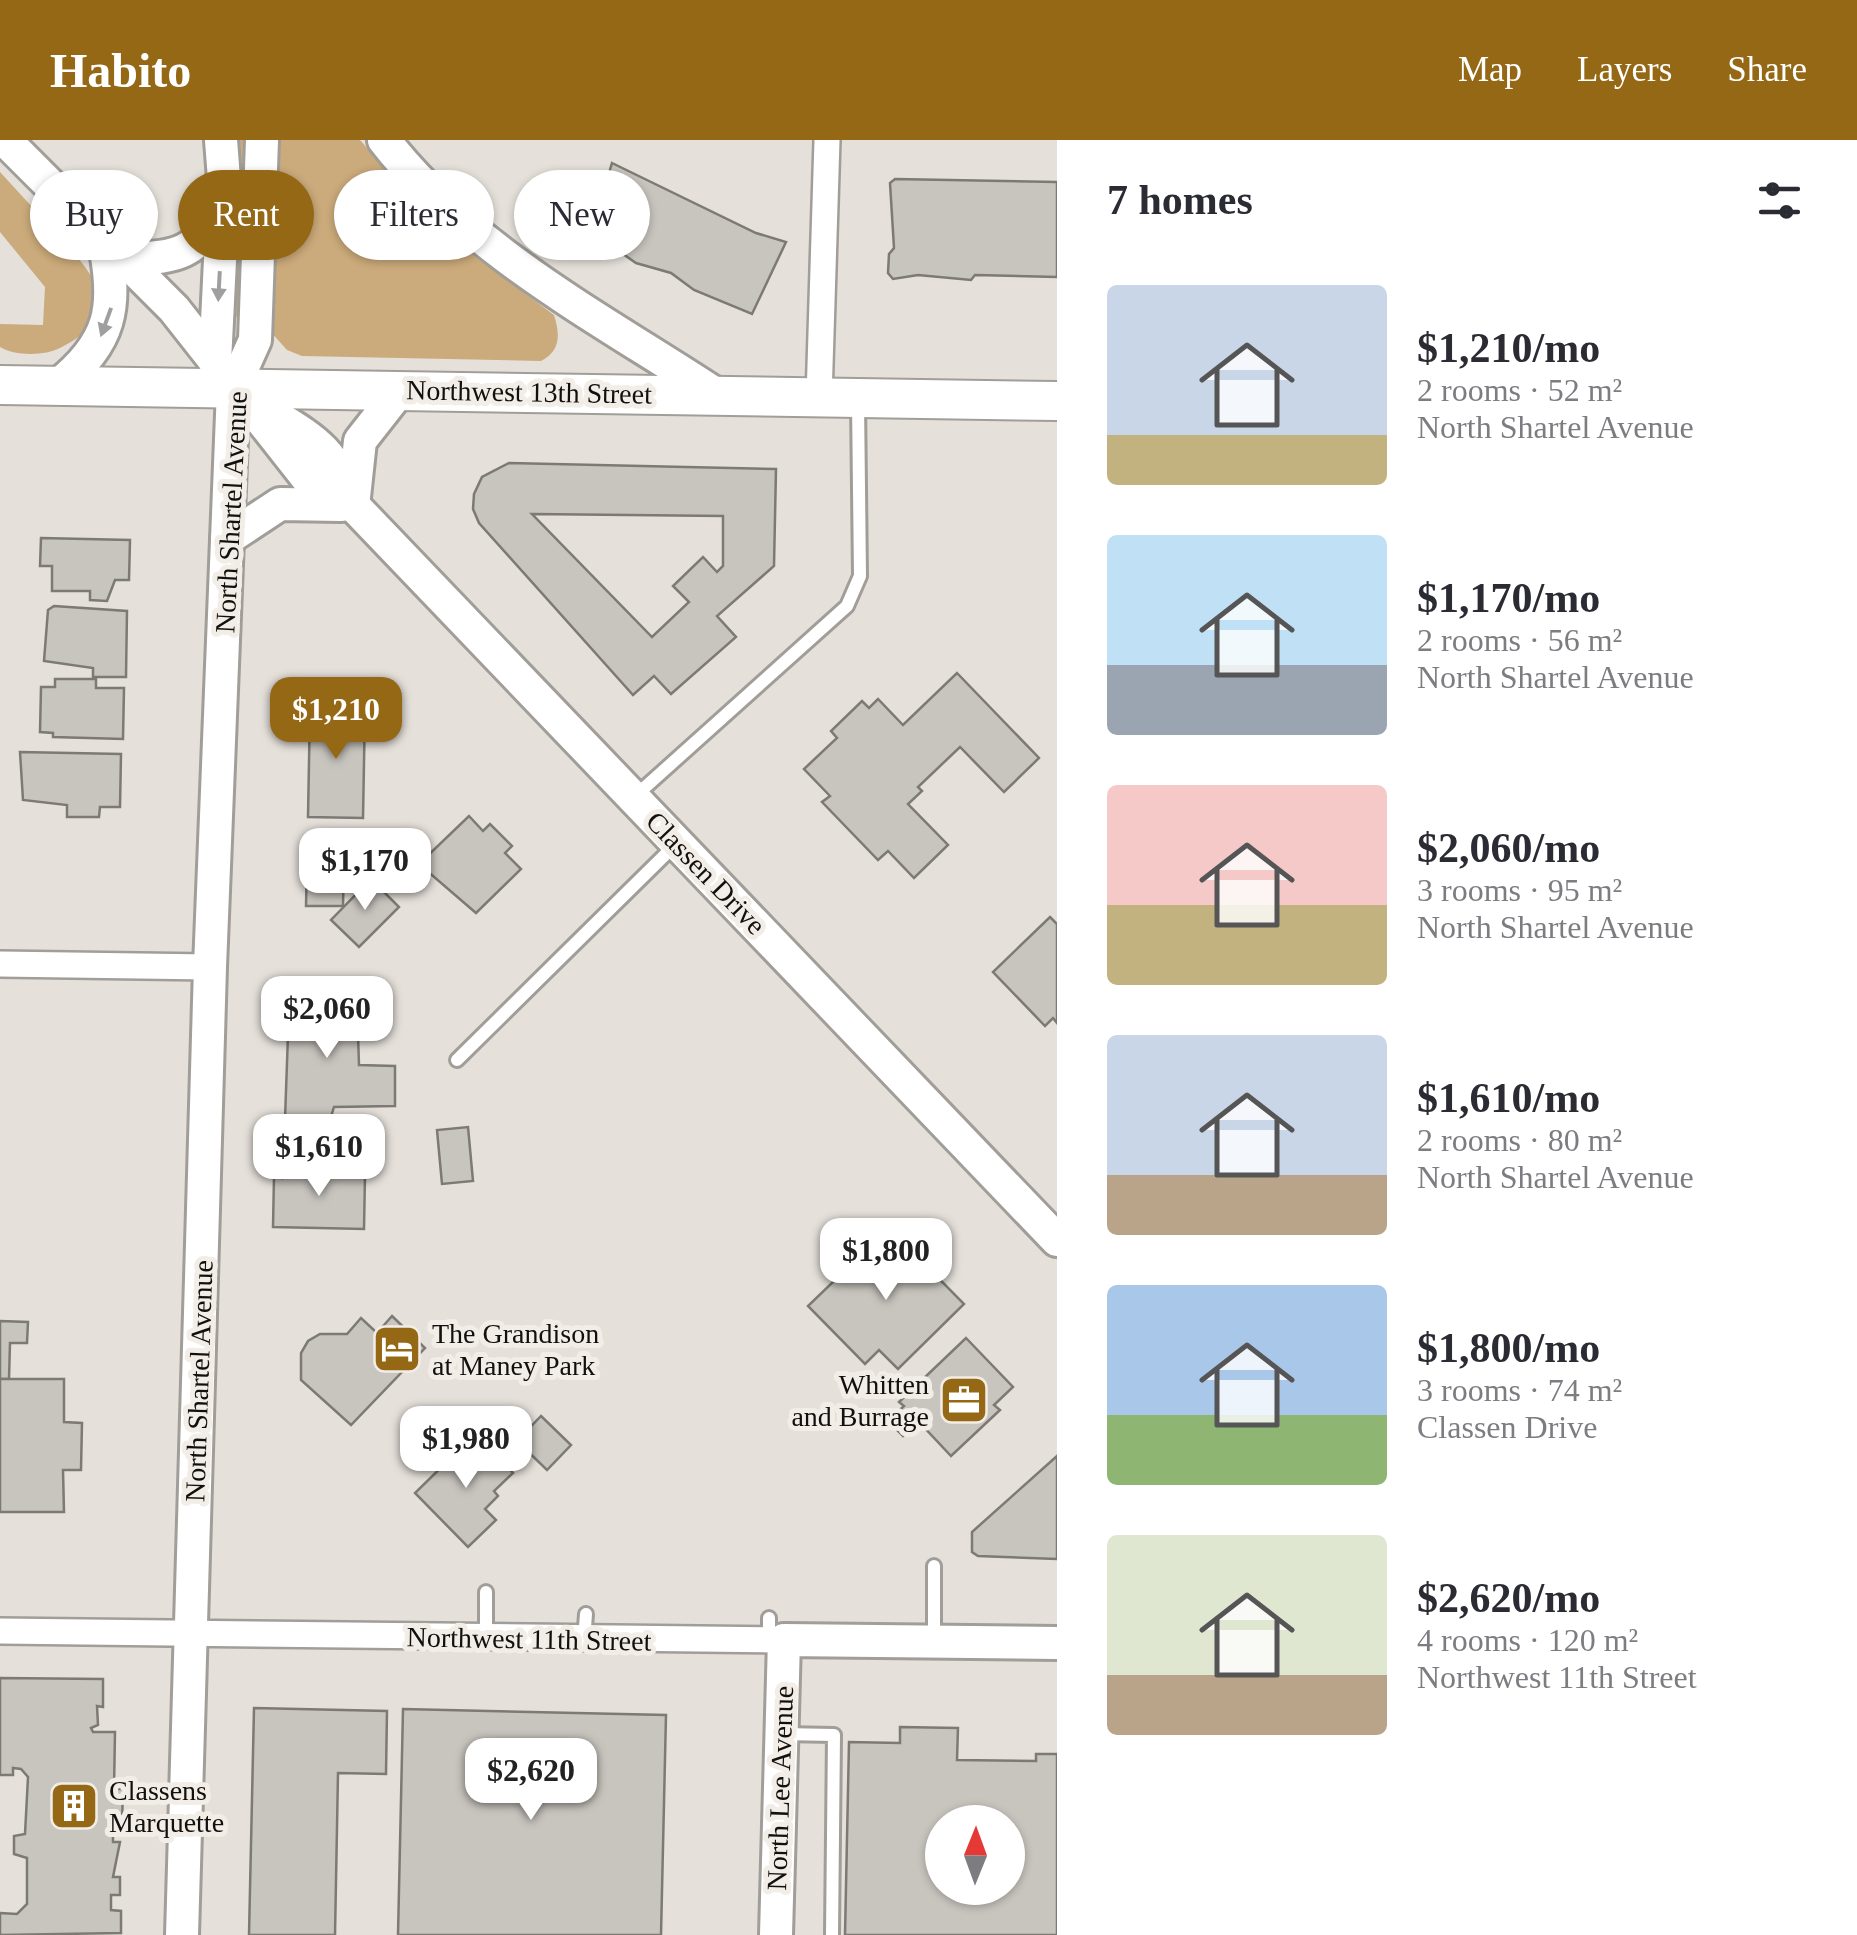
<!DOCTYPE html>
<meta charset="utf-8">
<style>
body{margin:0;font-family:"Times New Roman",serif;background:#f7f7f7;color:#2b2b33;height:100vh;display:flex;flex-direction:column;font-size:38px;white-space:nowrap}
*{box-sizing:border-box;margin:0}
p{font-size:32px;color:#7c7c81}
.icon{flex:none;width:55px;height:55px;fill:none;stroke:currentColor;stroke-width:2;stroke-linecap:round;stroke-linejoin:round}
.map{position:relative;flex:1;overflow:hidden}
.sheet{display:flex;flex-direction:column;background:#fff;width:800px}
.sheet>*{flex:none}
.banner{position:absolute;left:30px;top:30px;width:875px;height:90px;display:flex;gap:20px}
.needle{width:65px;rotate:1deg}
.controls{position:absolute;left:925px;top:1665px;display:grid;gap:20px}
.controls a{display:grid;place-items:center;width:100px;height:100px;border-radius:50%;background:#fff;box-shadow:0 2px 8px #0004;font-size:50px}
.price{position:absolute;translate:-50% -85px;padding:0 22px;border-radius:20px;background:#fff;color:#222;font-size:32px;line-height:65px;filter:drop-shadow(0 2px 5px #0008)}
.price::after{content:'';position:absolute;left:50%;top:60px;width:30px;height:22px;margin-left:-15px;background:inherit;clip-path:polygon(0 0,100% 0,50% 100%)}
.price.selected{background:#956816;color:#fff}
ul{padding:0;list-style:none}
li{display:flex;align-items:center;gap:30px;height:250px;padding:0 50px}
li span{display:grid;place-items:center;flex:none;width:280px;height:200px;border-radius:10px;color:#555}
li>.icon{margin-inline-start:auto}
span .icon{width:120px;height:120px;fill:#fffc;stroke-width:1}
li b{font-size:42px}
h2{display:flex;justify-content:space-between;align-items:center;height:120px;padding:0 50px;font-size:42px}
.pill{padding:0 35px;border-radius:45px;background:#fff;box-shadow:0 2px 8px #0004;font-size:35px;line-height:90px}
.pill.selected{background:#956816;color:#fff}
header{display:flex;align-items:center;gap:60px;box-sizing:border-box;height:140px;padding:0 50px;background:#956816;color:#fff}
header strong{font-size:48px}
nav{display:flex;gap:55px;margin-inline-start:auto;font-size:35px}
main{display:flex;flex:1;min-height:0}
.map>svg:first-child{display:block}
</style>
<header>
<strong>Habito</strong>
<nav><a>Map</a><a>Layers</a><a>Share</a></nav>
</header>
<main>
<div class="map">
<svg width="1057" height="1795" viewBox="0 0 1057 1795">
<rect width="100%" height="100%" fill="#e5e0da"/>
<g fill="#cbaa7b">
<path d="M231 0H247L242 173 236 177 239 31Z"/>
<path d="M271 0H360L441 91 554 175C560 194 561 211 541 221L302 216 287 210 270 191Z"/>
<path d="M0 32C19 53 39 74 58 95 96 137 129 174 60 208 45 216 14 216 0 207V184L43 185 45 147 0 92Z"/>
</g>
<g fill="#c8c4be" stroke="#7d7974" stroke-width="2.5" fill-rule="evenodd">
<path d="M612 23 756 93 786 102 752 174 694 150 671 133 636 123 613 107 579 95 600 63Z"/>
<path d="M895 39 1057 42V137L975 135 971 140 918 135 893 139 888 133 889 114 894 108 890 43Z"/>
<path d="M509 323 776 329 774 426 717 476 736 497 671 554 654 536 633 555 479 383 473 369 474 354 482 337ZM532 374 723 376V426L717 432 703 417 673 446 689 462 652 497Z"/>
<path d="M41 398 130 400 129 440H115L107 461 90 460V451H52V426H40Z"/>
<path d="M54 466 127 471 126 537H93V528L44 521 48 470Z"/>
<path d="M957 533 1039 618 1004 652 960 607 918 647 922 651 908 664 948 705 914 738 888 711 878 720 822 662 830 656 804 629 837 598 831 591 862 561 869 568 878 559 903 585Z"/>
<path d="M55 539H96V548H124L123 599 53 597V593L40 592 41 547H55Z"/>
<path d="M310 567 365 568 363 678 308 677Z"/>
<path d="M20 612 121 614 120 667H100L99 677H67V665L23 660Z"/>
<path d="M469 676 483 691 490 684 512 706 505 713 521 729 476 773 419 724Z"/>
<path d="M307 720 344 721 343 766H306Z"/>
<path d="M371 739 399 767 359 807 331 780Z"/>
<path d="M1050 777 1057 784V883L1053 878 1045 886 993 832Z"/>
<path d="M290 838 311 839 336 862V894H358L359 925 395 926V966L334 967 330 980 285 979Z"/>
<path d="M468 987 473 1041 442 1044 437 990Z"/>
<path d="M282 1027 347 1028V1036H365L364 1089 273 1087 274 1037 282 1038Z"/>
<path d="M889 1088 964 1164 898 1229 879 1210 865 1224 808 1166Z"/>
<path d="M392 1176 425 1208 351 1285 301 1240V1213L308 1201 320 1194H347L361 1178 377 1193Z"/>
<path d="M0 1181 28 1182 27 1203H10L9 1239H0Z"/>
<path d="M966 1198 1013 1247 994 1265 1000 1270 951 1316 919 1282 903 1296 888 1281 904 1266 899 1262Z"/>
<path d="M0 1239H64V1282L82 1283 81 1330H63L64 1372H0Z"/>
<path d="M541 1276 571 1305 547 1330 517 1301Z"/>
<path d="M466 1303 475 1313 485 1303 513 1333 494 1351 498 1356 485 1369 496 1380 468 1407 415 1353Z"/>
<path d="M1057 1316V1419L978 1416 972 1412V1392Z"/>
<path d="M0 1538 103 1539V1567L97 1566 98 1585 91 1588 93 1592H115L114 1649H123L122 1684H113V1702H120L113 1737H120V1755H111V1770L121 1771V1793L0 1795V1773L17 1774 27 1764V1718L14 1714V1696L25 1694 28 1637 21 1629 13 1628V1635H0Z"/>
<path d="M254 1568 387 1571 386 1634 338 1633 335 1795H249Z"/>
<path d="M403 1569 666 1575 661 1795H398Z"/>
<path d="M900 1587 958 1588 957 1620 1036 1621V1614H1057V1795H845L849 1602 900 1603ZM942 1682H1008V1748H942Z"/>
</g>
<g fill="none" stroke-linecap="round" stroke-linejoin="round">
<g stroke="#a19d98" stroke-width="18">
<g id="service">
<path d="M633 658 847 466 860 436 858 261"/>
<path d="M457 920 675 705"/>
<path d="M934 1426V1499"/>
<path d="M769 1478V1501"/>
<path d="M486 1498V1452"/>
<path d="M584 1500 586 1474"/>
<path d="M782 1594 834 1595 832 1795"/>
</g>
</g>
<g stroke="#a19d98" stroke-width="30">
<g id="minor">
<path d="M819 258 827 0"/>
<path d="M0 824 210 827"/>
<path d="M0 1491 784 1500"/>
</g>
</g>
<g stroke="#a19d98" stroke-width="38">
<g id="tertiary">
<path d="M5 0 174 169 319 353 354 366 1057 1100"/>
<path d="M384 0C471 112 600 178 717 255"/>
<path d="M124 120C180 116 190 117 223 70"/>
<path d="M215 222 224 39 221 0"/>
<path d="M57 246C112 203 118 166 104 101"/>
<path d="M253 262C307 297 332 302 354 366"/>
<path d="M354 357 360 301 400 250"/>
<path d="M227 399 280 364 341 365"/>
<path d="M182 1795 210 827 233 249 255 200 262 0"/>
<path d="M776 1795 784 1500 1057 1503"/>
</g>
</g>
<g stroke="#a19d98" stroke-width="42">
<path id="secondary" d="M0 245 1057 261"/>
</g>
<use href="#service" stroke="#fff" stroke-width="12"/>
<use href="#minor" stroke="#fff" stroke-width="25"/>
<use href="#tertiary" stroke="#fff" stroke-width="32"/>
<use href="#secondary" stroke="#fff" stroke-width="38"/>
</g>
<defs><path id="oneway-solid" d="M-6-.8H1V-3.2L6.5 0L1 3.2V.8H-6Z" transform="scale(2.5)"/></defs>
<g fill="#a09f9f">
<use href="#oneway-solid" transform="translate(219 146) rotate(93)"/>
<use href="#oneway-solid" transform="translate(106 182) rotate(110)"/>
</g>
<defs>
<g id="hotel-square" transform="scale(2.5)"><rect x="-9" y="-9" width="18" height="18" rx="4" fill="#956816" stroke="#f2ede7"/><path d="M-6-4.5h1.5V1H6V5H4.5V3h-9V5H-6ZM-4 0a1.8 1.8 0 1 1 3.6 0ZM.5 0V-2.5h3Q6-2.5 6 0Z" fill="#fff"/></g>
<g id="office-square" transform="scale(2.5)"><rect x="-9" y="-9" width="18" height="18" rx="4" fill="#956816" stroke="#f2ede7"/><path d="M-6-3h4V-5.5h4V-3h4V5H-6ZM-1-4.5V-3h2v-1.5ZM-6 0V1H6V0Z" fill="#fff"/></g>
<g id="building-square" transform="scale(2.5)"><rect x="-9" y="-9" width="18" height="18" rx="4" fill="#956816" stroke="#f2ede7"/><path d="M-4-6H4V6H1V3H-1V6H-4ZM-2.5-4.3h1.7v1.8h-1.7ZM.8-4.3h1.7v1.8H.8ZM-2.5-1h1.7V.8h-1.7ZM.8-1h1.7V.8H.8Z" fill="#fff"/></g>
</defs>
<g fill-rule="evenodd">
<use href="#hotel-square" x="397" y="1209"/>
<use href="#office-square" x="964" y="1260"/>
<use href="#building-square" x="74" y="1666"/>
</g>
<g text-anchor="middle" dominant-baseline="central" stroke-width="10" stroke-linejoin="round" paint-order="stroke">
<g font-size="28" fill="#12100e" stroke="#f2ede7">
<text transform="translate(529 252) rotate(1)">Northwest 13th Street</text>
<text transform="translate(231 372) rotate(-87)">North Shartel Avenue</text>
<text transform="translate(706 733) rotate(46)">Classen Drive</text>
<text transform="translate(199 1241) rotate(-88)">North Shartel Avenue</text>
<text transform="translate(529 1499) rotate(1)">Northwest 11th Street</text>
<text transform="translate(780 1648) rotate(-88)">North Lee Avenue</text>
</g>
<g font-size="28" fill="#12100e" stroke="#f2ede7" text-anchor="start">
<text x="432" y="1193">The Grandison<tspan x="432" dy="32">at Maney Park</tspan></text>
<text x="929" y="1244" text-anchor="end">Whitten<tspan x="929" dy="32">and Burrage</tspan></text>
<text x="109" y="1650">Classens<tspan x="109" dy="32">Marquette</tspan></text>
</g>
</g>
</svg>
<div class="controls">
<a><svg class="needle" viewBox="-14 -14 28 28"><path d="M0-13l5 13h-10z" fill="#e53935"/><path d="M0 13l5-13h-10z" fill="#7c7c81"/></svg></a>
</div>
<b class="price selected" style="left:336px;top:622px">$1,210</b>
<b class="price" style="left:365px;top:773px">$1,170</b>
<b class="price" style="left:327px;top:921px">$2,060</b>
<b class="price" style="left:319px;top:1059px">$1,610</b>
<b class="price" style="left:886px;top:1163px">$1,800</b>
<b class="price" style="left:466px;top:1351px">$1,980</b>
<b class="price" style="left:531px;top:1683px">$2,620</b>
<div class="banner">
<a class="pill">Buy</a>
<a class="pill selected">Rent</a>
<a class="pill">Filters</a>
<a class="pill">New</a>
</div>
</div>
<section class="sheet">
<h2>7 homes<svg class="icon" aria-label="filters" viewBox="0 0 24 24"><path d="M4 7h16M4 17h16"/><circle cx="9" cy="7" r="2"/><circle cx="15" cy="17" r="2"/></svg></h2>
<ul>
<li><span style="background:linear-gradient(#c9d6e8 75%,#c2b280 0)"><svg class="icon" aria-label="home" viewBox="0 0 24 24"><path d="M3 11l9-7 9 7M6 9v11h12V9"/></svg></span><div><b>$1,210/mo</b><p>2 rooms · 52 m²</p><p>North Shartel Avenue</p></div></li>
<li><span style="background:linear-gradient(#bfe0f5 65%,#9aa5b1 0)"><svg class="icon" aria-label="home" viewBox="0 0 24 24"><path d="M3 11l9-7 9 7M6 9v11h12V9"/></svg></span><div><b>$1,170/mo</b><p>2 rooms · 56 m²</p><p>North Shartel Avenue</p></div></li>
<li><span style="background:linear-gradient(#f6c9c9 60%,#c2b280 0)"><svg class="icon" aria-label="home" viewBox="0 0 24 24"><path d="M3 11l9-7 9 7M6 9v11h12V9"/></svg></span><div><b>$2,060/mo</b><p>3 rooms · 95 m²</p><p>North Shartel Avenue</p></div></li>
<li><span style="background:linear-gradient(#c9d6e8 70%,#b9a48a 0)"><svg class="icon" aria-label="home" viewBox="0 0 24 24"><path d="M3 11l9-7 9 7M6 9v11h12V9"/></svg></span><div><b>$1,610/mo</b><p>2 rooms · 80 m²</p><p>North Shartel Avenue</p></div></li>
<li><span style="background:linear-gradient(#a9c7e8 65%,#8fb573 0)"><svg class="icon" aria-label="home" viewBox="0 0 24 24"><path d="M3 11l9-7 9 7M6 9v11h12V9"/></svg></span><div><b>$1,800/mo</b><p>3 rooms · 74 m²</p><p>Classen Drive</p></div></li>
<li><span style="background:linear-gradient(#dfe7d0 70%,#b9a48a 0)"><svg class="icon" aria-label="home" viewBox="0 0 24 24"><path d="M3 11l9-7 9 7M6 9v11h12V9"/></svg></span><div><b>$2,620/mo</b><p>4 rooms · 120 m²</p><p>Northwest 11th Street</p></div></li>
</ul>
</section>
</main>
